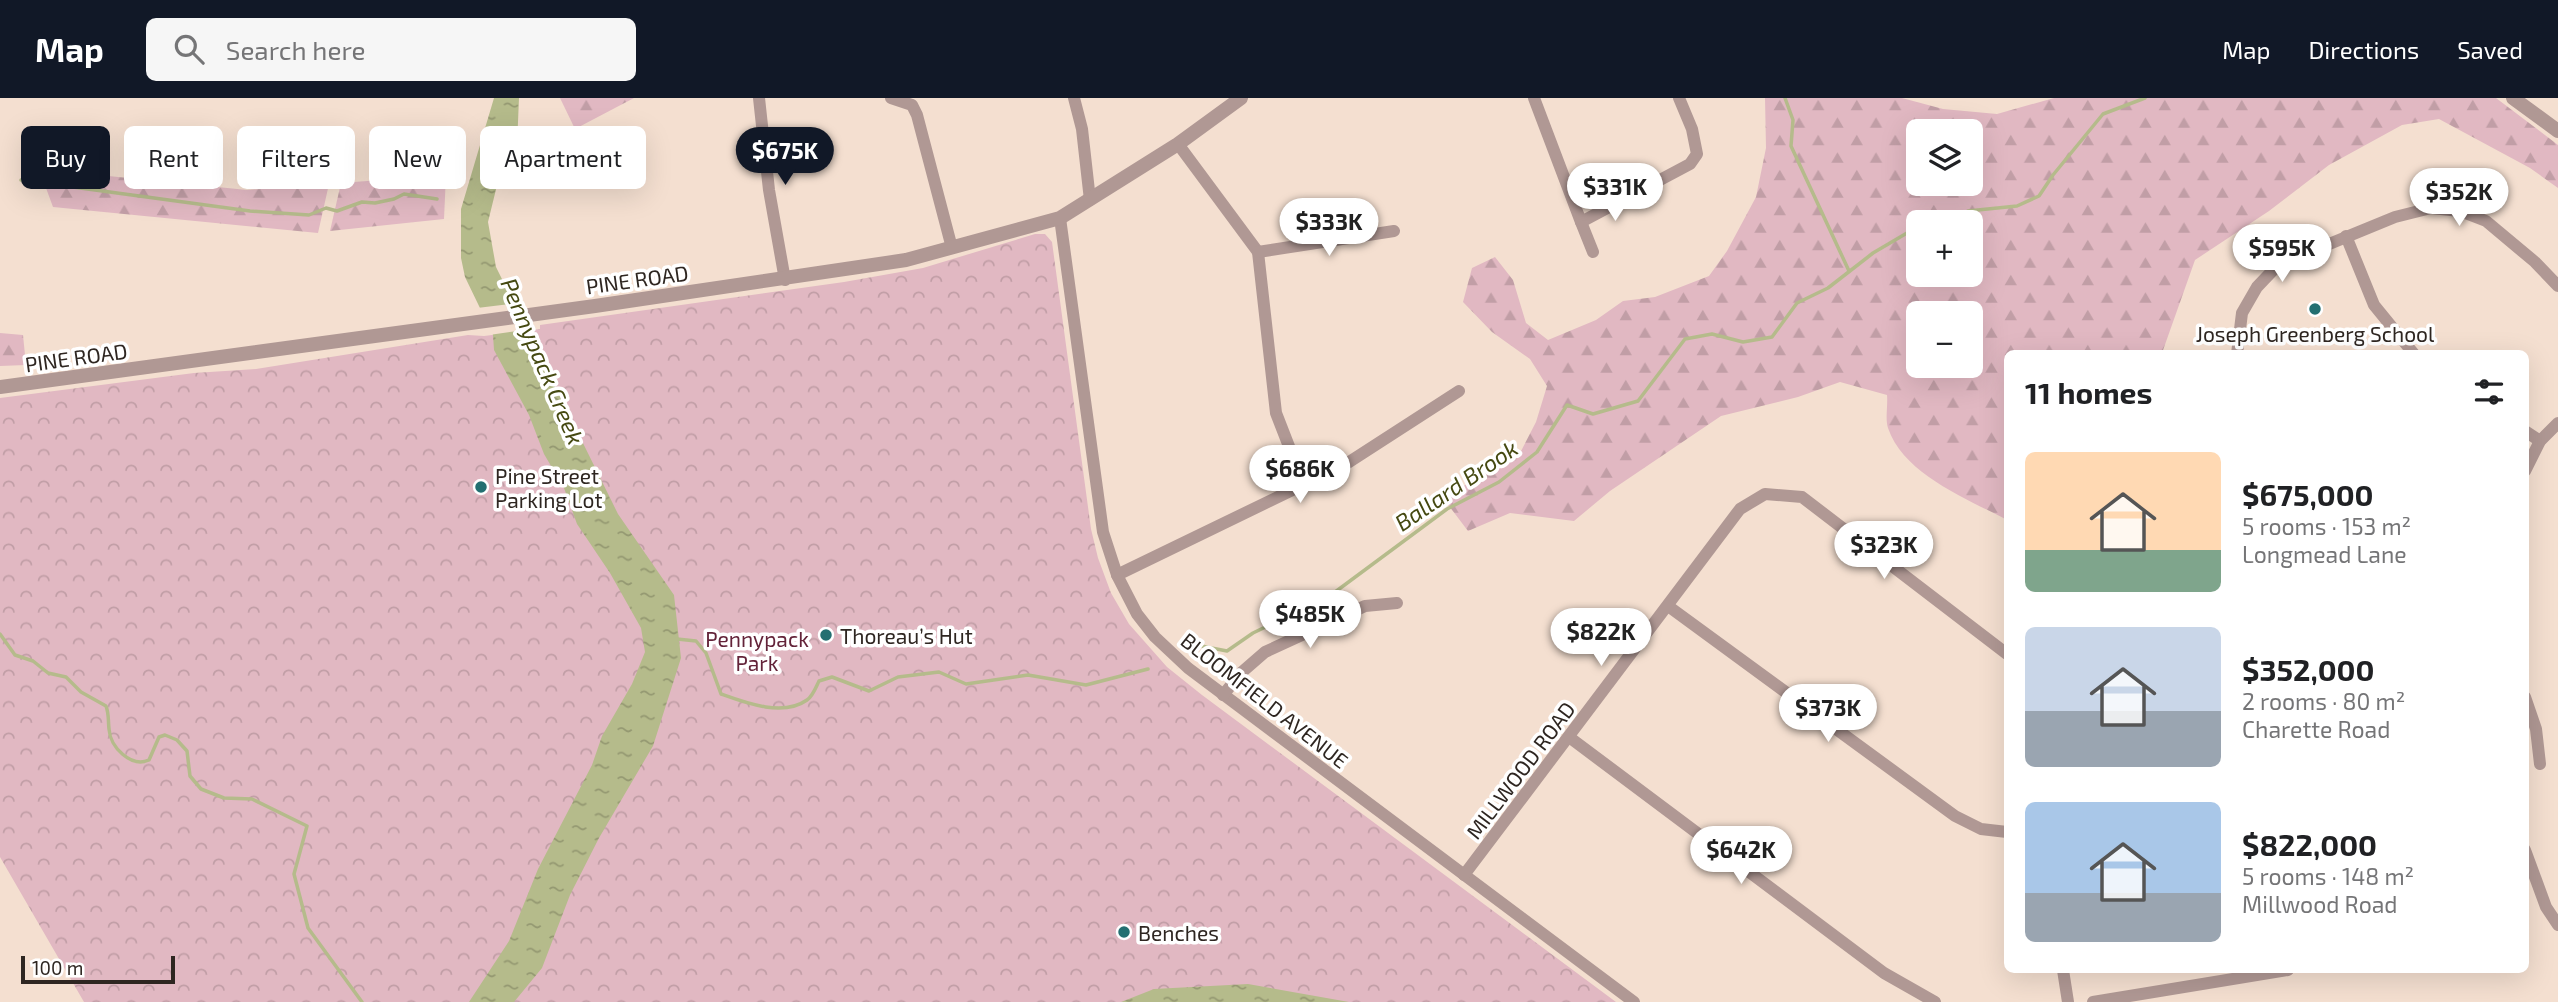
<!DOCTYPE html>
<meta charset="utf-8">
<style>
body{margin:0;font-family:"Exo 2",sans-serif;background:#f6f6f6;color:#202124;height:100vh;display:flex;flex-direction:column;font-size:26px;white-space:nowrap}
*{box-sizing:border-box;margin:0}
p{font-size:23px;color:#757577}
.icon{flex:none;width:38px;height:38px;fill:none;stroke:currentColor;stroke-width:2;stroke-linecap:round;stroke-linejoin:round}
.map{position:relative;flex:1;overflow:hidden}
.details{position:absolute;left:2004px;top:252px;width:525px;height:623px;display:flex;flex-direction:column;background:#fff;border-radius:10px;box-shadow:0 7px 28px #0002}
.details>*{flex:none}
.hud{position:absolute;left:21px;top:28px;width:665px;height:63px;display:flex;gap:14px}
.fabs{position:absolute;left:1906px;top:21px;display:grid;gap:14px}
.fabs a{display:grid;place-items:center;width:77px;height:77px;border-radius:10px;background:#fff;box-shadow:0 7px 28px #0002;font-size:35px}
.scale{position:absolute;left:21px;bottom:18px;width:154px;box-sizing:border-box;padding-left:7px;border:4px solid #2e2621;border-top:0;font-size:19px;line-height:24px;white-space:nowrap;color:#2e2621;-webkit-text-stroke:5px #fff;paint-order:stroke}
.price{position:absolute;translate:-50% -60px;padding:0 16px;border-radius:24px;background:#fff;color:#222;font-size:23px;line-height:46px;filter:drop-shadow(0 2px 4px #0008)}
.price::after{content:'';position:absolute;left:50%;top:42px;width:21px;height:16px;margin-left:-10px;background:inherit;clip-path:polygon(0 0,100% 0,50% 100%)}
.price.on{background:#111827;color:#fff}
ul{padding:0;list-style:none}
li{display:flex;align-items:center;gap:21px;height:175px;padding:0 21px}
li span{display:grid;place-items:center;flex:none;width:196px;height:140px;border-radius:10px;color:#555}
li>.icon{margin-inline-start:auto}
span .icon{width:84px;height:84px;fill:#fffc;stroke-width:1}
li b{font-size:30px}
h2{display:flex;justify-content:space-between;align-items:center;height:84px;padding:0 21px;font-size:30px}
.tag{padding:0 24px;border-radius:10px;background:#fff;box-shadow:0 7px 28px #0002;font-size:24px;line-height:63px}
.tag.on{background:#111827;color:#fff}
header{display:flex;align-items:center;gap:42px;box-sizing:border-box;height:98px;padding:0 35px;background:#111827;color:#fff}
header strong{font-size:33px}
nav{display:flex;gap:38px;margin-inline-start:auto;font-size:24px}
.search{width:490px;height:63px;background:#f6f6f6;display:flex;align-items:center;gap:18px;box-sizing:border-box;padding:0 24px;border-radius:10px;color:#757577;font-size:26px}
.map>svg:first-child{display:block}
</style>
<header>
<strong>Map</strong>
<div class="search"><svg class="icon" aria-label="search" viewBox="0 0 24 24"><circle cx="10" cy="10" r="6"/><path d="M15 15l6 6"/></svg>Search here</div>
<nav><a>Map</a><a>Directions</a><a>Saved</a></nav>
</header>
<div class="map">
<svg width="2558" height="904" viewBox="0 0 2558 904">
<defs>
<pattern id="forest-firs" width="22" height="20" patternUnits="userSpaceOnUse" patternTransform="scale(1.75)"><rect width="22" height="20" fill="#e1b8c2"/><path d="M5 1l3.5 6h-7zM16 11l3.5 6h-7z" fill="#c19ea6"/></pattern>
<pattern id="park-crowns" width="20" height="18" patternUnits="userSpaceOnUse" patternTransform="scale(1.75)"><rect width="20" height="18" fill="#e1b8c2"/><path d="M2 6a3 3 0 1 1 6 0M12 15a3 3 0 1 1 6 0" fill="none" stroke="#c19ea6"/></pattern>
<pattern id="water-ripples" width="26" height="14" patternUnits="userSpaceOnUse" patternTransform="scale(1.75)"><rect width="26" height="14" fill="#b5bb8b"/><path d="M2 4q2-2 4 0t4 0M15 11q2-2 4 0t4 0" fill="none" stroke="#949871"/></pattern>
</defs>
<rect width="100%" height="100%" fill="#f4dfd0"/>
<g fill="url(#forest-firs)" fill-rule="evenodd">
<path d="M560 0H634L575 31Z"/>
<path d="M1765 0H1902L1943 11 1997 16 2054 0H2496L2558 47V90L2530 70 2439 21 2402 27 2329 67 2269 113 2195 162 2162 255 2007 256V422C1968 401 1904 377 1888 330 1885 321 1888 307 1887 297L1840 284 1798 299 1721 318 1610 393 1574 423 1510 415 1468 433 1443 400 1520 355 1536 324 1547 288 1530 261 1492 234 1463 204 1472 170 1495 159 1513 182 1526 225 1548 242 1596 222 1623 203 1655 199 1709 178 1727 153 1756 99 1766 50ZM1918 33H1970V86H1918ZM1918 124H1970V177H1918ZM1970 215V268H1918V215Z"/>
<path d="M39 71 247 92 329 86 318 135 53 109Z"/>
<path d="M446 77 444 121 330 133 341 85Z"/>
<path d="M0 235 23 237 26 267 0 268Z"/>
</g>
<path fill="url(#park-crowns)" d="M1035 136H1045L1052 144 1091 431 1098 460 1111 495 1129 526 1167 569 1202 597 1616 904H84L0 759V300L194 275 256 271 468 237 484 238 540 231V227L844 184 923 170Z"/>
<g fill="url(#water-ripples)">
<path d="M494 0H519L517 48 501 71 488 124 496 169 618 416 674 497 681 560 653 648 599 740 570 797 542 870 514 904H469L509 843 538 771 592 667 602 638 632 586 645 554 641 530 610 475 577 426 564 390 544 356 529 317 494 252 493 237 465 179 461 160V111Z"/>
<path d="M1248 886 1349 904H1121L1154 891Z"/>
</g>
<path fill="#f4dfd0" d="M517 205 531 231 489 237 477 210Z"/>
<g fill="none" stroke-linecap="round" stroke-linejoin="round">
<g stroke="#b5bb8b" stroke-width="3.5">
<path d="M1785 0 1793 22 1791 48 1849 173"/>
<path d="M21 82 250 113 309 117 326 110 337 113 362 104 375 105 394 101 404 96 437 101"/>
<path d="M1950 124 1968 113 2017 108 2039 98 2053 77 2103 16 2145 0"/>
<path d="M0 536 15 557 33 563 48 575 66 579 81 594 106 608C109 616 108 622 109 631 110 649 131 670 149 662L159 639 165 637 177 642 187 653 190 678 201 691 224 700 252 701 307 728 294 776 308 830 362 904"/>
<path d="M677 541 696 543 706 555 721 596C746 605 783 619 807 602 813 598 816 589 819 583L832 579 869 593 898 579 939 574 966 586 1028 577 1086 587 1148 571"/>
<path d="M1196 547 1227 553 1253 535 1331 497 1447 411 1499 384 1537 354 1567 307 1593 316 1638 303 1685 241 1712 236 1743 244 1772 239 1797 205 1828 190 1873 155 1907 135H1918"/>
</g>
<g stroke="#b09894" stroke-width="12">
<path d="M759 0 769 92 785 182"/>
<path d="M891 0 912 7 917 17 952 150"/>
<path d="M1074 0 1082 31 1090 102"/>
<path d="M1534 0 1581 124 1690 66 1697 56 1692 31 1679 0"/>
<path d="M1178 46 1258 154 1276 315 1304 387"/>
<path d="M1060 120 1103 434 1117 477 1137 516 1155 539 1188 570 1634 904"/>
<path d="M1581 124 1593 154"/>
<path d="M2346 138 2374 207 2414 256"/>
<path d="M1258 154 1394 133"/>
<path d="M2237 256 2242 215 2257 189 2278 167 2395 119 2431 110 2460 113 2486 123 2535 164 2558 188"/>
<path d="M2525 333 2540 343"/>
<path d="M2525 373 2540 343 2558 325"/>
<path d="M1117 477 1346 366 1459 293"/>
<path d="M1668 508 1955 718 1981 731 2007 734"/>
<path d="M1223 597 1242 574 1265 554 1365 508 1397 505"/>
<path d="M2525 599 2536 631 2540 666"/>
<path d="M1569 639 1884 875 1935 904"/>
<path d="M2525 752 2546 809 2558 827"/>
<path d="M1464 777 1740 411 1765 396 1802 399 2007 556"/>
<path d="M2063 872 2068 904"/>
<path d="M2093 904 2288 872"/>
</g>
<g stroke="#b09894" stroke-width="14">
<path d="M2513 0 2558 33"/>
<path d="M0 289 595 208 906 162 1060 120 1178 46 1241 0"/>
</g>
</g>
<g fill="#236f71" stroke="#fff" stroke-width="2.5">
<circle cx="2315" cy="211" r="7"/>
<circle cx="481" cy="389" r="7"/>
<circle cx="826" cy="537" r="7"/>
<circle cx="1124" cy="834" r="7"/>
</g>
<g text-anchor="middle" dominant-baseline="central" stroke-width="7" stroke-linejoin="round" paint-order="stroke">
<g font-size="21" fill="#2e2621" stroke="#fff">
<text transform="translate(637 181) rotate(-8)">PINE ROAD</text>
<text transform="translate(76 259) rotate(-8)">PINE ROAD</text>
<text transform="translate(1265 602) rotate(38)">BLOOMFIELD AVENUE</text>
<text transform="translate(1520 672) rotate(-53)">MILLWOOD ROAD</text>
</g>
<g font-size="21" fill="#2e2621" stroke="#fff" text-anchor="start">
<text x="2315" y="235" text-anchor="middle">Joseph Greenberg School</text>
<text x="495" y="377">Pine Street<tspan x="495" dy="24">Parking Lot</tspan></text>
<text x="840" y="537">Thoreau’s Hut</text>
<text x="1138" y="834">Benches</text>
</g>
<g font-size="21" fill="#632339" stroke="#fff">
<text x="757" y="540">Pennypack<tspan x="757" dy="24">Park</tspan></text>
</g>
<g font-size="23" font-style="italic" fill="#454911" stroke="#fff">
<text transform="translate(543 263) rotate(67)">Pennypack Creek</text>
<text transform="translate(1456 387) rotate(-34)">Ballard Brook</text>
</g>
</g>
</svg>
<div class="fabs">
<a><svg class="icon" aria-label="layers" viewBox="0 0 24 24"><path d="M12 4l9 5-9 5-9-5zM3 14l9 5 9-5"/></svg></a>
<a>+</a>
<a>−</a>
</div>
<div class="scale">100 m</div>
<b class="price on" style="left:785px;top:89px">$675K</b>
<b class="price" style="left:1615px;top:125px">$331K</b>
<b class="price" style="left:2459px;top:130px">$352K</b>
<b class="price" style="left:1329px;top:160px">$333K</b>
<b class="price" style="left:2282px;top:186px">$595K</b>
<b class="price" style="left:1300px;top:407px">$686K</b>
<b class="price" style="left:1884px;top:483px">$323K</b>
<b class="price" style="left:1310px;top:552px">$485K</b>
<b class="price" style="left:1601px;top:570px">$822K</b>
<b class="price" style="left:1828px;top:646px">$373K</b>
<b class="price" style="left:1741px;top:788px">$642K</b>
<div class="hud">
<a class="tag on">Buy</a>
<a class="tag">Rent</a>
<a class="tag">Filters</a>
<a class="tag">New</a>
<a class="tag">Apartment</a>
</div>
<section class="details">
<h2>11 homes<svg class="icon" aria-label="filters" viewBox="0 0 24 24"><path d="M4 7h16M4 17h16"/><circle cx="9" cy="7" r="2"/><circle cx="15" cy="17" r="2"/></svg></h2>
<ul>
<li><span style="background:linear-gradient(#ffd9b3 70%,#7fa58c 0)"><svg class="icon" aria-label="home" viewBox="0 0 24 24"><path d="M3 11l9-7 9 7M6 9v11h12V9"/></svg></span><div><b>$675,000</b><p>5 rooms · 153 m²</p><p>Longmead Lane</p></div></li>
<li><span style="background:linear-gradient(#c9d6e8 60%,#9aa5b1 0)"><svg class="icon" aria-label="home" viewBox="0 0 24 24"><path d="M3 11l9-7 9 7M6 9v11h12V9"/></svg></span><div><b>$352,000</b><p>2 rooms · 80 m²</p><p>Charette Road</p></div></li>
<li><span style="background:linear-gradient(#a9c7e8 65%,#9aa5b1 0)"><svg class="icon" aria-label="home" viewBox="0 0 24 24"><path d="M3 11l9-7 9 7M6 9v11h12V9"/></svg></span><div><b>$822,000</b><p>5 rooms · 148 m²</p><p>Millwood Road</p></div></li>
</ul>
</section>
</div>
